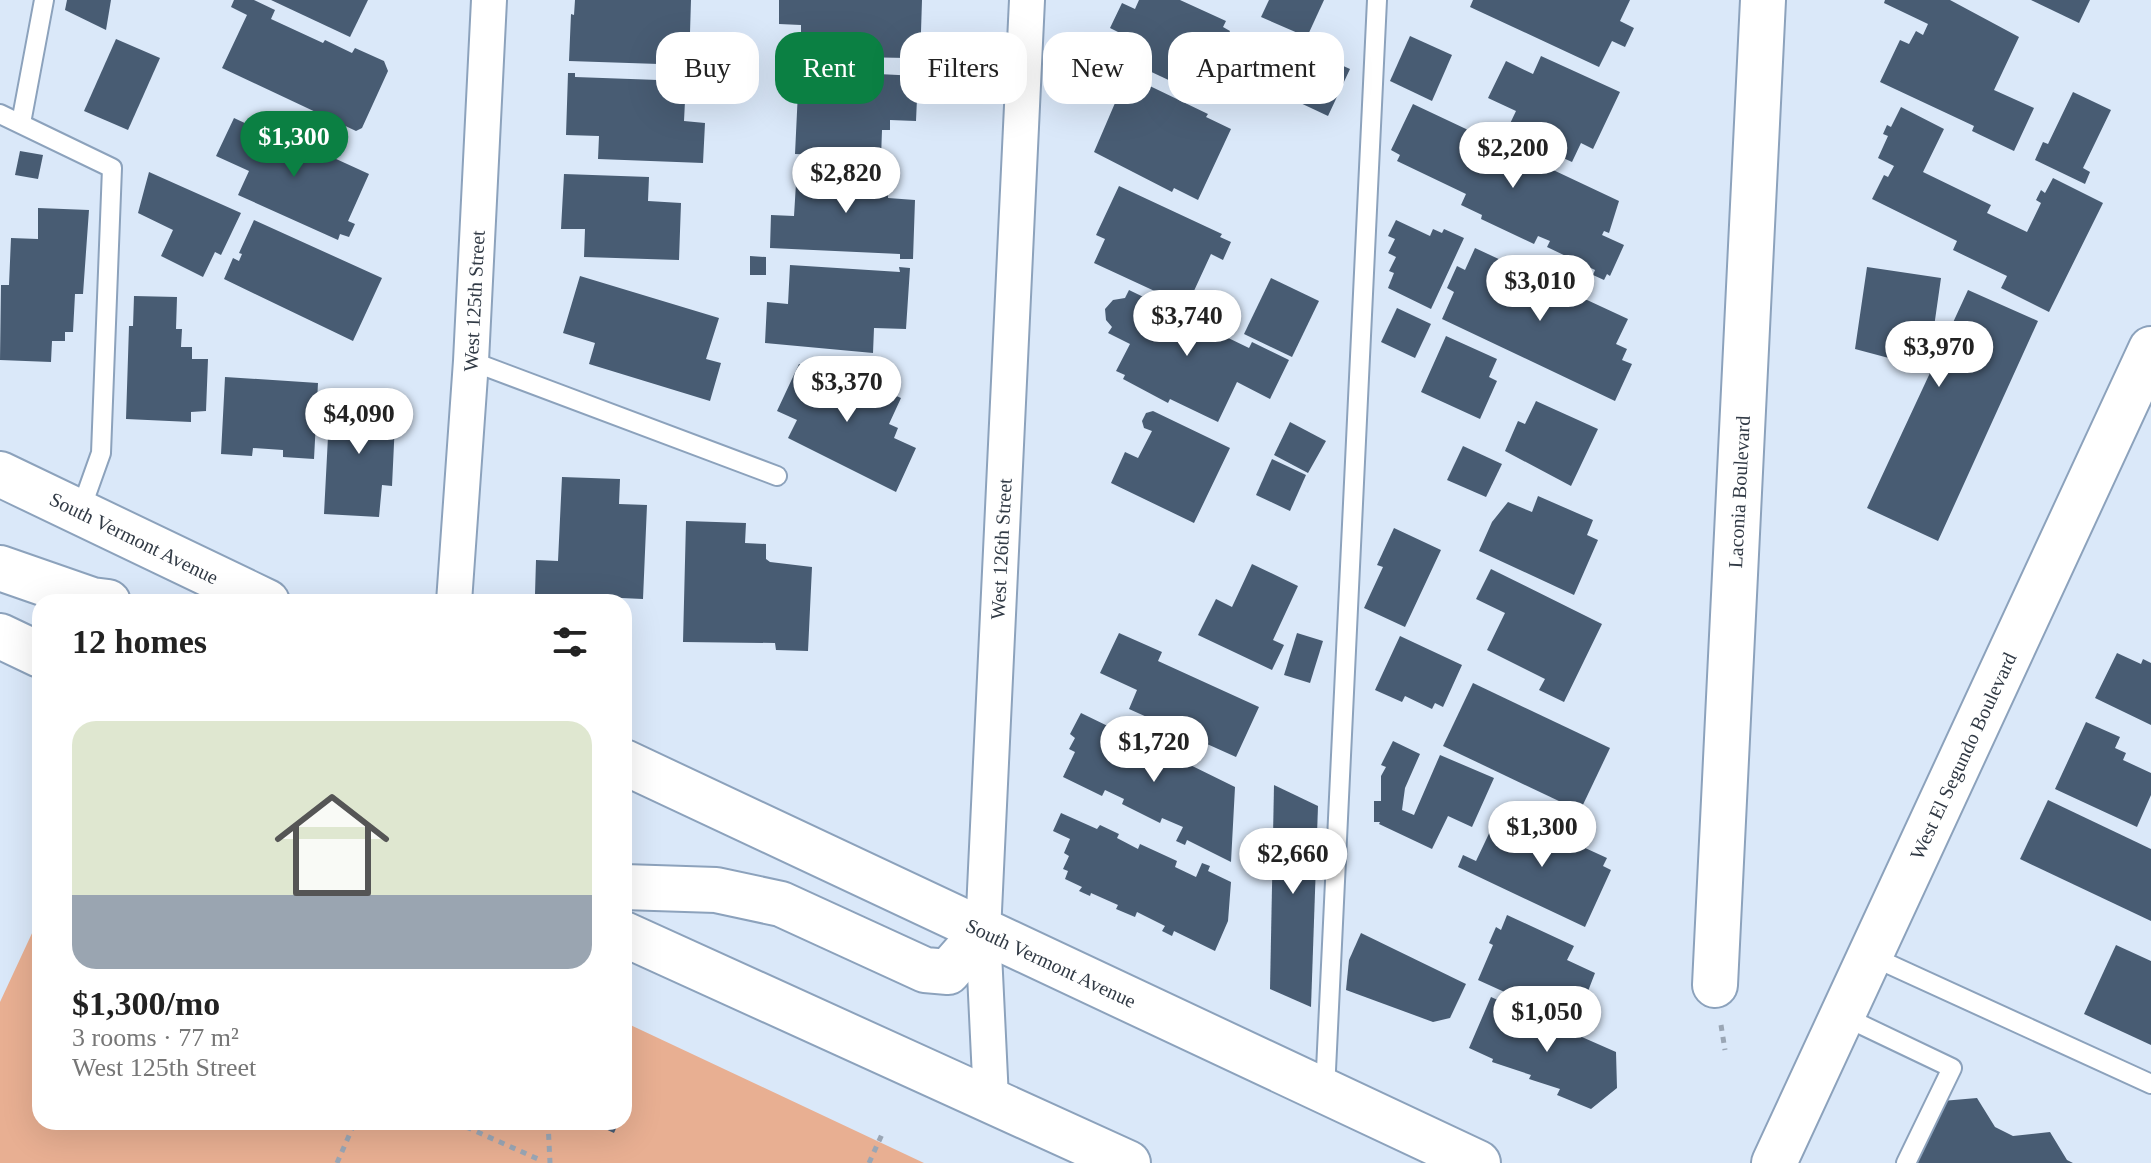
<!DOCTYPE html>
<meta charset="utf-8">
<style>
body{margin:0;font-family:Georgia,serif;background:#f2f2f2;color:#222;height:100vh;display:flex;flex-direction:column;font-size:30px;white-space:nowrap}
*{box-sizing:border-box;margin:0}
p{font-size:26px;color:#767676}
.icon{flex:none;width:44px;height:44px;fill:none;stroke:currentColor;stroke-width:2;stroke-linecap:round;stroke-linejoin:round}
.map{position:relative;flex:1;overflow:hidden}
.sheet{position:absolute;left:32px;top:594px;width:600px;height:536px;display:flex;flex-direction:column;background:#fff;border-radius:24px;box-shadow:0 8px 32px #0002}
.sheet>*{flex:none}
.banner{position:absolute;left:656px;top:32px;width:760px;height:72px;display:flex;gap:16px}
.price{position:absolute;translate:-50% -68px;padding:0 18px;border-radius:28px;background:#fff;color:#222;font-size:26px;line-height:52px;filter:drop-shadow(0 2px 4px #0008)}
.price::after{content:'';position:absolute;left:50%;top:48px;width:24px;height:18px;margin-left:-12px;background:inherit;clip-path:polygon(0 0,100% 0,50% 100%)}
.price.on{background:#0b8043;color:#fff}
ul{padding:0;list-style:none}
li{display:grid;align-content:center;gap:16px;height:424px;padding:0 40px}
li span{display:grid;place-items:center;height:248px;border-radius:24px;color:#555}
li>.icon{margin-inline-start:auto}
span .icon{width:144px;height:144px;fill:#fffc;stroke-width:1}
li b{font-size:34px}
h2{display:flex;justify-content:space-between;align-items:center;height:96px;padding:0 40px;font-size:34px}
.tag{padding:0 28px;border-radius:24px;background:#fff;box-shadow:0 8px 32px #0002;font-size:28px;line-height:72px}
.tag.on{background:#0b8043;color:#fff}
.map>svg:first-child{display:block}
</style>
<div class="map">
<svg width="2151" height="1163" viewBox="0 0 2151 1163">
<rect width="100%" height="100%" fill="#dae8f9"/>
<path fill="#e8af92" d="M40 916V1122H624V1022L924 1163H0V1002Z"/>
<g fill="#485c73">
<path d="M67 0H111L106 30 65 10Z"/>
<path d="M234 0H254L275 10 271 19 323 43 325 40 352 53 355 48 384 61 388 71 362 128 356 131 222 68 247 15 231 7Z"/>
<path d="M271 0H368L350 37Z"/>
<path d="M575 0H691L689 65 569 61 571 14 574 15Z"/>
<path d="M779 0H922L920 63H908V58L801 56V25L779 24Z"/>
<path d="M1139 0H1180L1226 21 1223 27 1230 31 1225 42 1217 38 1192 91 1113 54 1122 34 1110 28 1122 3 1135 9Z"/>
<path d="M1269 0H1324L1307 37 1261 17Z"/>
<path d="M1473 0H1630L1620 21 1634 28 1625 47 1612 41 1599 67 1470 7Z"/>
<path d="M1885 0H1950L2019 37 1994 90 2034 108 2014 151 1972 131 1974 126 1880 82 1900 40 1909 44 1916 31 1923 35 1928 24 1884 3Z"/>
<path d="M2031 0H2090L2079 23Z"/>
<path d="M1410 36 1452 55 1432 101 1390 81Z"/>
<path d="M116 39 160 58 128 130 84 111Z"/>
<path d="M1288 41 1350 69 1328 116 1294 100 1303 79 1276 66Z"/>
<path d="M1541 56 1620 92 1593 149 1581 143 1572 162 1506 132 1516 111 1488 98 1506 61 1533 74Z"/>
<path d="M799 70 918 76 916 121 890 120V130H882L881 158 795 154Z"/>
<path d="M568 73H575V77L686 81 684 121 705 123 703 163 598 159 599 136 566 135Z"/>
<path d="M1127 75 1208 114 1206 117 1231 129 1198 200 1174 188 1172 192 1094 152Z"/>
<path d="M2073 92 2111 110 2083 168 2090 172 2085 184 2035 160 2043 142 2048 144Z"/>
<path d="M1413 104 1619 201 1609 233 1604 231 1602 235 1624 245 1610 276 1607 274 1604 280 1593 275 1595 270 1547 247 1550 241 1538 236 1534 244 1481 219 1482 215 1461 205 1466 194 1397 161 1400 155 1391 150Z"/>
<path d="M1901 107 1944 129 1923 172 1991 205 1987 213 2027 232 2041 203 2036 200 2041 190 2045 193 2053 178 2103 203 2049 312 2001 288 2007 276 1953 250 1957 241 1872 199 1884 175 1888 177 1894 166 1878 158 1888 136 1883 134 1887 125 1891 127Z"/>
<path d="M234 118 264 132 266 127 369 174 348 221 355 224 349 237 340 234 338 240 238 195 249 171 216 156Z"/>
<path d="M20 151 43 155 38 179 15 175Z"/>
<path d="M797 167 889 171 888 198 915 200 913 259H900V254L770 248 771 215 794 216Z"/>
<path d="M149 172 241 213 221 255 215 252 203 277 161 256 173 230 138 213Z"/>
<path d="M564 174 649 177 648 201 681 203 679 260 584 257 585 229H561Z"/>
<path d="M1119 186 1222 234 1220 237 1231 242 1223 260 1211 254 1187 306 1094 263 1105 239 1096 235Z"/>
<path d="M38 208 89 210 83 294H75L73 332H65V341H52L51 362 0 360 1 285H9L11 238 38 239Z"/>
<path d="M254 220 382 278 353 341 224 279 233 258 239 261 242 254 239 253Z"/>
<path d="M1396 220 1430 236 1433 229 1442 233 1444 229 1464 238 1431 309 1388 288 1394 273 1389 271 1396 257 1388 253 1395 239 1388 236Z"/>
<path d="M1475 248 1628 319 1616 344 1627 349 1622 360 1632 364 1615 401 1442 319 1454 292 1447 288 1457 266 1465 270Z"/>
<path d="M750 256 766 257V275H750Z"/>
<path d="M790 265 900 272 899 267 910 268 906 329 874 328 873 353 765 343 767 302 788 304Z"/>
<path d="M1867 267 1941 278 1934 327 1950 329 1968 290 2038 321 1938 541 1867 508 1943 345 1932 343 1929 361 1901 357 1900 361 1855 349Z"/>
<path d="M580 276 719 318 706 359 721 363 710 401 589 364 595 343 563 333Z"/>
<path d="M1271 278 1319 301 1292 357 1244 334Z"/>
<path d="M1129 290 1249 348 1252 342 1289 360 1270 399 1237 382 1218 422 1170 399 1168 403 1123 379 1125 375 1116 371 1130 344 1108 333 1112 327 1106 320 1105 309 1113 300 1125 298Z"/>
<path d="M134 296 177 297 176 329H182L181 347H192V359H208L206 411 191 412V422L126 419 129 326H133Z"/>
<path d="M1397 308 1431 324 1415 358 1381 342Z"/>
<path d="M1446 336 1497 359 1489 377 1497 381 1480 419 1421 392Z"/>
<path d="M799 364 819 373 823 364 901 398 889 424 898 428 894 438 916 448 896 492 788 438 797 420 777 411Z"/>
<path d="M225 377 318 383 314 459 283 457V450L253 448 252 456 221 454Z"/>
<path d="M330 398 396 401 392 486 382 485 379 517 324 514Z"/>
<path d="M1536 401 1598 429 1571 486 1505 451 1518 421 1525 424Z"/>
<path d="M1153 411 1230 448 1194 523 1111 483 1125 452 1138 458 1152 431 1144 428 1142 421 1146 413Z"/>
<path d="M1290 422 1326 441 1308 473 1274 455Z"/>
<path d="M1463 446 1502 464 1486 497 1447 480Z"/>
<path d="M1272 459 1306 475 1290 511 1256 495Z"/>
<path d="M562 477 620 479 619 504 647 505 643 599 535 594 536 560 558 561Z"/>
<path d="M1538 496 1593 520 1587 535 1598 540 1574 595 1479 551 1492 522 1508 502 1532 512Z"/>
<path d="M686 521 746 523 745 543 766 544V559L770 562 812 567 808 651 776 650 775 643 683 642Z"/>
<path d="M1394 528 1441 550 1405 627 1364 608 1383 567 1377 565Z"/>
<path d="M1252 564 1298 586 1273 640 1284 645 1272 670 1198 635 1216 599 1232 607Z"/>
<path d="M1491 569 1602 624 1564 702 1539 690 1545 679 1487 650 1505 613 1476 599Z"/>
<path d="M1119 633 1162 652 1158 661 1259 707 1236 757 1129 709 1137 690 1100 673Z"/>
<path d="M1297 633 1323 641 1310 683 1284 675Z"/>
<path d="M1400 636 1462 665 1443 707 1435 703 1432 709 1405 696 1402 702 1375 690Z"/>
<path d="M2117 653 2141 664 2143 659 2151 663V725L2095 698Z"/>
<path d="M1473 683 1610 748 1580 811 1443 746Z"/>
<path d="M1081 713 1155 749 1158 744 1176 753 1174 757 1235 787 1231 862 1187 840 1185 845 1176 841 1183 827 1162 818 1160 823 1122 804 1124 799 1105 790 1102 796 1063 777 1075 752 1069 749 1075 738 1070 734Z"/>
<path d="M2086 722 2120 737 2115 748 2126 753 2123 760 2151 773V795L2137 827 2055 789Z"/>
<path d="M1393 741 1420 754 1405 788 1402 810 1414 815 1440 755 1494 778 1472 827 1448 816 1432 849 1379 824 1380 822H1374V801H1381V776L1386 767 1381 765Z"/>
<path d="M1274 785 1318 806 1311 1007 1270 989Z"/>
<path d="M2048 800 2151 849V921L2020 859Z"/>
<path d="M1061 813 1097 829 1100 825 1119 834 1117 838 1138 849 1140 844 1177 861 1175 867 1196 877 1202 863 1210 866 1208 871 1231 882 1228 921 1215 951 1174 931 1172 936 1162 931 1165 926 1137 912 1135 917 1116 909 1118 905 1091 893 1090 896 1079 891 1082 887 1065 879 1068 871 1063 869 1069 856 1064 853 1070 839 1053 831Z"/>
<path d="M1513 815 1607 858 1603 866 1611 870 1585 927 1458 867 1463 855 1476 861 1494 823 1507 829Z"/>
<path d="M1507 915 1574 946 1567 960 1595 973 1580 1012 1576 1010 1571 1022 1478 980 1493 945 1489 943 1496 927 1501 930Z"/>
<path d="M1361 933 1466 984 1450 1018 1433 1022 1346 990 1349 960Z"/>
<path d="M2116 945 2151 961V1045L2084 1014Z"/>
<path d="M1491 997 1616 1052 1617 1088 1591 1109 1557 1095 1560 1089 1529 1079 1531 1075 1492 1062 1493 1059 1469 1048Z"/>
<path d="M624 1087 632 1091 624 1109Z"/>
<path d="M1977 1098 1995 1127 2013 1136 2050 1132 2067 1160 2073 1163H1913L1942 1101Z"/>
<path d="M590 1122H619L614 1133Z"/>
</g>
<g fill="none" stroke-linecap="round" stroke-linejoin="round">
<g stroke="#8ca2bc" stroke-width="22">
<g id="lane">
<path d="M0 114 112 168 101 453 80 512"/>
<path d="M21 123 44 0"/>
<path d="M471 361 777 476"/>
<path d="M1871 956 2151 1084"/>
<path d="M1843 1016 1952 1068 1906 1163"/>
<path d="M1325 1091 1377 0"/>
</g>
</g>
<g stroke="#8ca2bc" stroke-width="38">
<g id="street">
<path d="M454 602 471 361 489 0"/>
<path d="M991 1099 983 932 1027 0"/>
</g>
</g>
<g stroke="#8ca2bc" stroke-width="48">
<path id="secondary" d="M1715 985 1763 0"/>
</g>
<g stroke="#8ca2bc" stroke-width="48">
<g id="primary">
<path d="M0 474 267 602"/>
<path d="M0 568 92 600 108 602"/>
<path d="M0 636 40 655"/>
<path d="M624 762 1478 1163"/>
<path d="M624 887 716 890 781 904 925 970 948 972 983 932"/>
<path d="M624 934 1128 1163"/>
<path d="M1774 1163 2151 349"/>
</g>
</g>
<g stroke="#9aa6b5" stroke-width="5" stroke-dasharray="6 6" stroke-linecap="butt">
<path d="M1721 1025 1725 1050"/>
<path d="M455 1122 538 1159 537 1163"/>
<path d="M548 1122 550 1163"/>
<path d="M337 1163 355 1122"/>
<path d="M869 1163 883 1132"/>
</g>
<use href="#lane" stroke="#fff" stroke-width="18"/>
<use href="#street" stroke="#fff" stroke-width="34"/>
<use href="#secondary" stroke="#fff" stroke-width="44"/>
<use href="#primary" stroke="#fff" stroke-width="44"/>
</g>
<g text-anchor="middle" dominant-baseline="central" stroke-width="8" stroke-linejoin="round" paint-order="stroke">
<g font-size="20" fill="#313a45" stroke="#fff">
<text transform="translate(474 301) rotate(-87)">West 125th Street</text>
<text transform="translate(1739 492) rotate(-87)">Laconia Boulevard</text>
<text transform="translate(134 538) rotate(26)">South Vermont Avenue</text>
<text transform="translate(1001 549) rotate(-87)">West 126th Street</text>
<text transform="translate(1963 756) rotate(-65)">West El Segundo Boulevard</text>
<text transform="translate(1051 963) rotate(25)">South Vermont Avenue</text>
</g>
</g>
</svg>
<b class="price on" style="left:294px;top:179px">$1,300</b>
<b class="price" style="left:1513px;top:190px">$2,200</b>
<b class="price" style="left:846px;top:215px">$2,820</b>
<b class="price" style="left:1540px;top:323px">$3,010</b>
<b class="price" style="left:1187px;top:358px">$3,740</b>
<b class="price" style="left:1939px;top:389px">$3,970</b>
<b class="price" style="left:847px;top:424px">$3,370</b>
<b class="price" style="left:359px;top:456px">$4,090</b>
<b class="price" style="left:1154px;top:784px">$1,720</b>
<b class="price" style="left:1542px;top:869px">$1,300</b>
<b class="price" style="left:1293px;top:896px">$2,660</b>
<b class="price" style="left:1547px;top:1054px">$1,050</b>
<div class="banner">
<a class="tag">Buy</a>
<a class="tag on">Rent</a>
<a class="tag">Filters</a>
<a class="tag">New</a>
<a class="tag">Apartment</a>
</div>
<section class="sheet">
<h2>12 homes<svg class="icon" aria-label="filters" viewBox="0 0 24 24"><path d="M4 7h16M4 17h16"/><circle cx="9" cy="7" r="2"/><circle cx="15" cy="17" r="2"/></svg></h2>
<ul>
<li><span style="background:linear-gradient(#dfe7d0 70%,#9aa5b1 0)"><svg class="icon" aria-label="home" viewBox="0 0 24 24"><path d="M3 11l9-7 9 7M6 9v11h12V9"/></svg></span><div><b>$1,300/mo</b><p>3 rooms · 77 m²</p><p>West 125th Street</p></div></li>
</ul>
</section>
</div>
